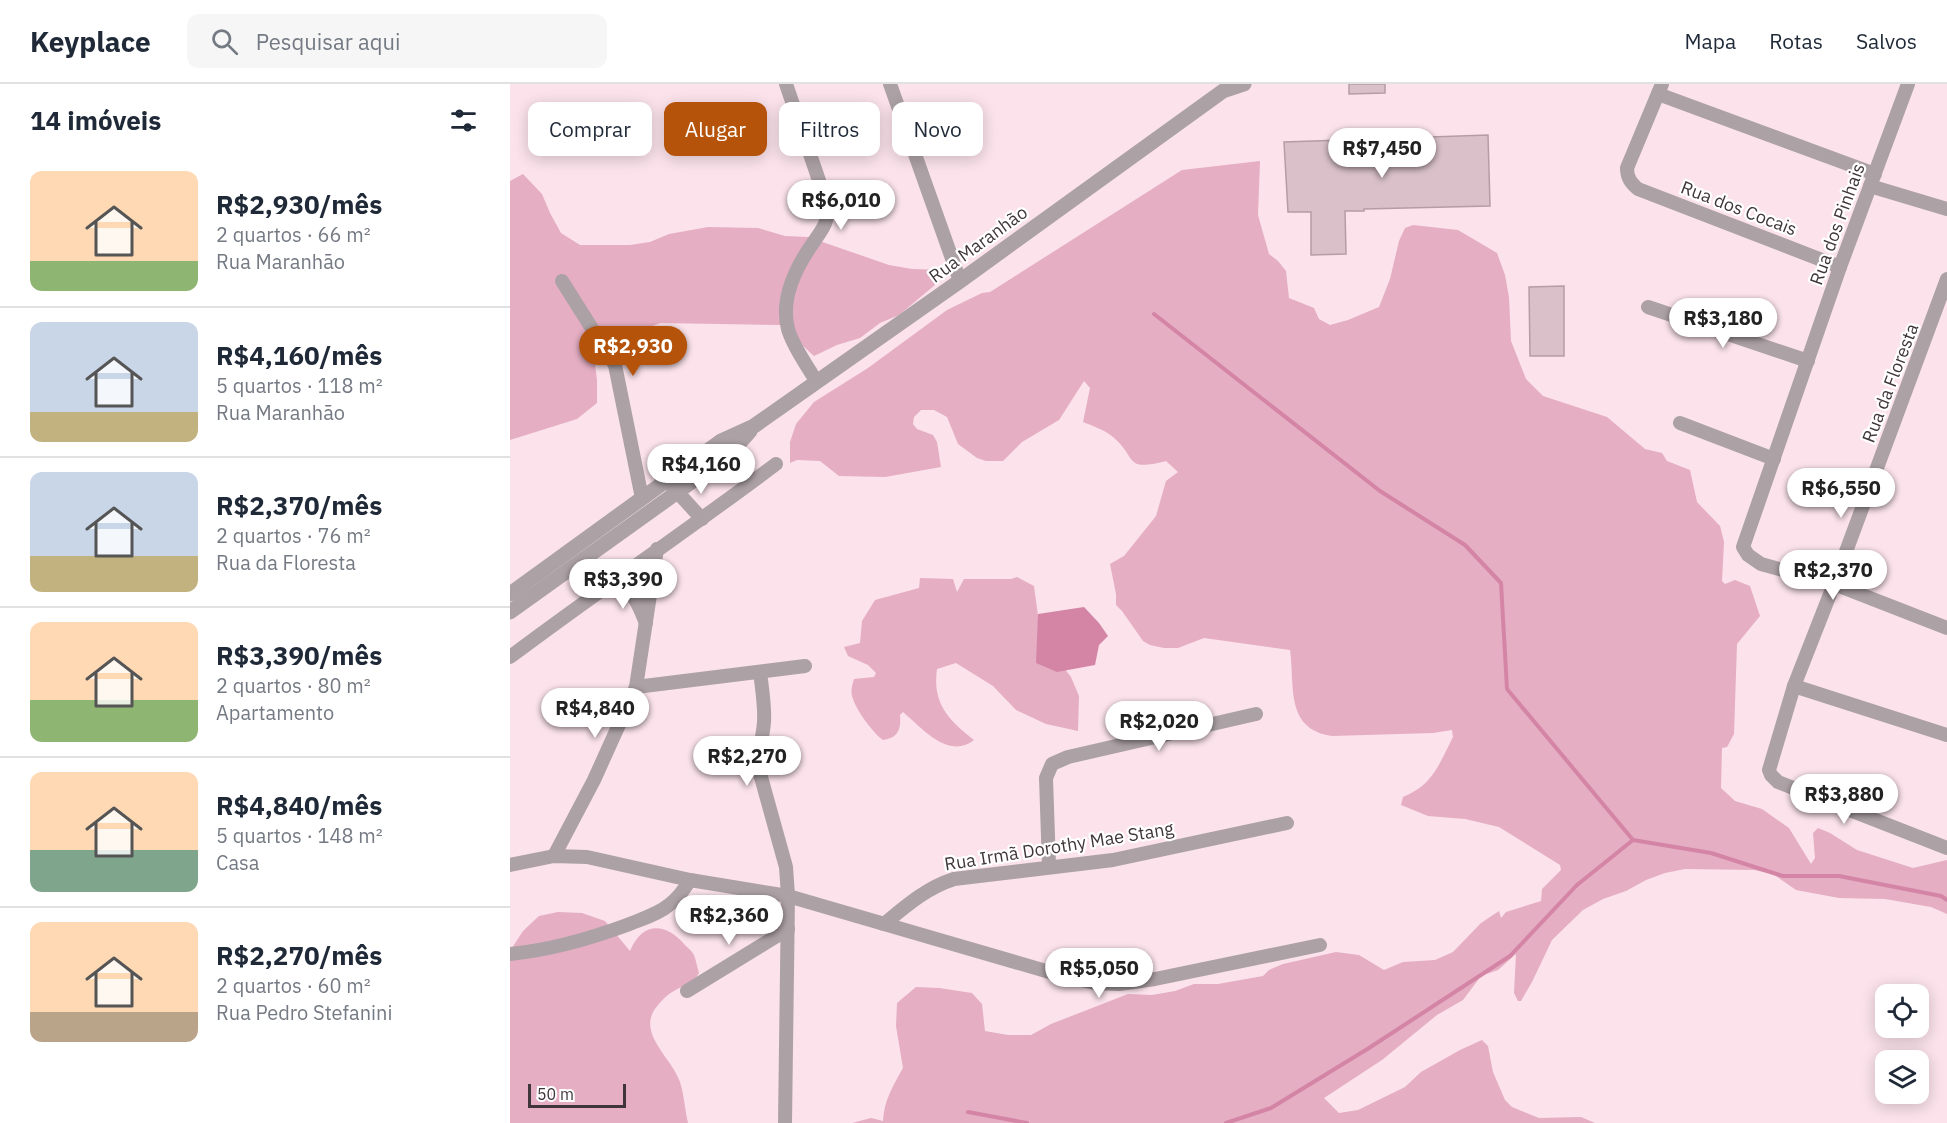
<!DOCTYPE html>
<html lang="pt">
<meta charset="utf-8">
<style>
body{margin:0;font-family:"IBM Plex Sans",sans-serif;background:#f6f6f7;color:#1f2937;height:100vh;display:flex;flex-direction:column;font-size:22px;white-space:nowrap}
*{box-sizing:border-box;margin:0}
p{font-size:20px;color:#747a83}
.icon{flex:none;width:33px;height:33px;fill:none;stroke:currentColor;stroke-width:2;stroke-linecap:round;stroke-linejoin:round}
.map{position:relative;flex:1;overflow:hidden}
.sheet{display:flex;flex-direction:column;background:#fff;width:510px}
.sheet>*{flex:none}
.banner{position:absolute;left:18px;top:18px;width:570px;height:54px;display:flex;gap:12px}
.buttons{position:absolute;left:1365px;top:900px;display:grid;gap:12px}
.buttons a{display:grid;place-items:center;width:54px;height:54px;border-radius:12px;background:#fff;box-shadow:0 3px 15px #0003;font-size:30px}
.scale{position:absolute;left:18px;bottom:15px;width:98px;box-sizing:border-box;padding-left:6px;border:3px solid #40363a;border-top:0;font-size:16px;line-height:21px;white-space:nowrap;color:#40363a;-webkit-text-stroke:4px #fff;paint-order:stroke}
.price{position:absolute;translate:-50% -51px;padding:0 14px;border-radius:21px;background:#fff;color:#222;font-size:20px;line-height:39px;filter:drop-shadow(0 2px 3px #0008)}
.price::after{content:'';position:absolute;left:50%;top:36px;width:18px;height:14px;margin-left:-9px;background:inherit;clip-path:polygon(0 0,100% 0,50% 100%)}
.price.on{background:#b45309;color:#fff}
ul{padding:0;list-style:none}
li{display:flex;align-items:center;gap:18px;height:150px;padding:0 30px}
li+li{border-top:2px solid #e0e1e3}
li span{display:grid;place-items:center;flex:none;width:168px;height:120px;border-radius:12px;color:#555}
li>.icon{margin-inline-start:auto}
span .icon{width:72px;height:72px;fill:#fffc;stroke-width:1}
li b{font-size:26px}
h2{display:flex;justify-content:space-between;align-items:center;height:72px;padding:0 30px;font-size:26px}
.tag{padding:0 21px;border-radius:12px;background:#fff;box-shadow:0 3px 15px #0003;font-size:21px;line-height:54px}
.tag.on{background:#b45309;color:#fff}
header{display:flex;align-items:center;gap:36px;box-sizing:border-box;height:84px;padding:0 30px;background:#fff;border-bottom:2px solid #e0e1e3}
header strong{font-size:28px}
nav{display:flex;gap:33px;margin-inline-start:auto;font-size:21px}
.search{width:420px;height:54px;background:#f6f6f7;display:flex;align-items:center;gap:15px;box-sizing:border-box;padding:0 21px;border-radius:12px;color:#747a83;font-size:22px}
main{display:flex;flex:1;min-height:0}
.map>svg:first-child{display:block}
</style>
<header>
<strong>Keyplace</strong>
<div class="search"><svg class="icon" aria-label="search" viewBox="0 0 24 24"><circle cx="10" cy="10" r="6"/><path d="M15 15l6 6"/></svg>Pesquisar aqui</div>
<nav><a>Mapa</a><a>Rotas</a><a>Salvos</a></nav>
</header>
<main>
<section class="sheet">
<h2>14 imóveis<svg class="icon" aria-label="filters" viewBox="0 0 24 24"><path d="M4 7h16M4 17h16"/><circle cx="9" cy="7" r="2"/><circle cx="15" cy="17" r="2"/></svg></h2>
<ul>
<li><span style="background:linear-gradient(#ffd9b3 75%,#8fb573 0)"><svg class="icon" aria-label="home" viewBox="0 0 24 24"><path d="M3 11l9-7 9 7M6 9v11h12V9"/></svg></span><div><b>R$2,930/mês</b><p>2 quartos · 66 m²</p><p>Rua Maranhão</p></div></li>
<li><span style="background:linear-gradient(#c9d6e8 75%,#c2b280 0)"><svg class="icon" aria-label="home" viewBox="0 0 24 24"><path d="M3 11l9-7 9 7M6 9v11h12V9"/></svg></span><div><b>R$4,160/mês</b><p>5 quartos · 118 m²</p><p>Rua Maranhão</p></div></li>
<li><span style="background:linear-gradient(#c9d6e8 70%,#c2b280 0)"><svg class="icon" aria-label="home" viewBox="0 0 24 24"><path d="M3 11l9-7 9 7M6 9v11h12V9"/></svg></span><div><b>R$2,370/mês</b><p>2 quartos · 76 m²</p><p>Rua da Floresta</p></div></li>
<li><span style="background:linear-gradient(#ffd9b3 65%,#8fb573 0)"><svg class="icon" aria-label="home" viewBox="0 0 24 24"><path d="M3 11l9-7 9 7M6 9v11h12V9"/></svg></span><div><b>R$3,390/mês</b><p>2 quartos · 80 m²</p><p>Apartamento</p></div></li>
<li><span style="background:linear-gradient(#ffd9b3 65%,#7fa58c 0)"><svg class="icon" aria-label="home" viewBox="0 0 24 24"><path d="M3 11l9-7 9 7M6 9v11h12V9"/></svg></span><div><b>R$4,840/mês</b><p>5 quartos · 148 m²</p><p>Casa</p></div></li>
<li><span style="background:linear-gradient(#ffd9b3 75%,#b9a48a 0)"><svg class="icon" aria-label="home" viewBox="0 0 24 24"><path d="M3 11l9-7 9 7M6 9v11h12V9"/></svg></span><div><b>R$2,270/mês</b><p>2 quartos · 60 m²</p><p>Rua Pedro Stefanini</p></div></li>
</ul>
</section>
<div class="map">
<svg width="1437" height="1039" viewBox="0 0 1437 1039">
<rect width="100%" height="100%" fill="#fbe2eb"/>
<g fill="#e5aec3">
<path d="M750 77 748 131 759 170 768 177 776 187 779 214 804 224 809 235 820 241 838 236 869 223 880 195 889 157 895 144 903 141 948 146 987 169 995 191 999 213 1001 257 1016 295 1033 312 1097 333 1135 365 1152 369 1157 377 1180 386 1187 418 1210 442 1214 458 1212 497 1215 500 1225 496 1240 502 1250 532 1227 560 1224 650 1217 663 1212 664 1211 704 1225 717 1252 725 1279 744 1301 780 1305 774 1303 749 1308 744 1320 749 1347 766 1403 784 1437 776V830L1421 823 1375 815 1329 814 1286 806 1263 790 1244 786 1175 785 1155 789 1136 796 1116 807 1093 815 1073 826 1042 856 1022 898 1011 917H1008L1004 909 1006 870 988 886 971 892 953 916 927 931 872 976 814 1014 829 1029 848 1026 895 1003 911 988 950 966 972 956 978 962 983 988 995 1016 1002 1023 1029 1034 1071 1033 1085 1039H342L361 1034 373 1037C374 1016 383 1002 393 984L386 942 387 919 406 903 429 904 462 909 472 920 475 947 498 951H521L541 940 618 910 642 911 665 907 684 900H708L753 892 759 886 773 880 826 868 849 871 874 886 893 878 925 876 943 868 971 839 989 827 991 834 996 828 1031 817 1032 805 1051 786 1050 781 989 743 955 735 918 732 891 721 893 713C923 701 929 680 943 653L942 646 923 649 822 652C775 645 785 603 780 566L694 554 668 564H654L640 561 633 557 612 527 606 521V510L600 480 614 472 646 432 656 397 668 388 656 377C613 388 628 374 603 353 595 346 583 342 573 338L580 304 574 297 549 336 512 358 493 377H476L467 374 448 360 437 333 424 326H411L404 333 403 340 407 345 423 351 427 358 431 383 375 393 329 392 310 377 287 376 280 379V358L286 340 304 318 358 284 437 226 472 209 480 208 672 86Z"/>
<path d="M13 90 32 110 40 129 51 149 70 161H120L140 158 159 150 198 143 248 144 275 152 298 153 379 181 402 185 434 186 425 201 389 231 370 239 350 254 327 261 304 272 270 241 150 239 131 247 92 254 84 273 87 296V319L67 335 0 356V97Z"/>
<path d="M507 493 524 502 531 554 561 593 569 612 568 647 536 640 506 626 483 602 446 579 427 585C422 620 439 636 464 656 438 676 412 644 393 628L390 631C391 644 389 654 373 656 363 649 347 627 343 615 340 608 342 602 344 595L364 593 366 589 358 581 338 572 334 563 350 559 352 537 365 516 409 504 410 494 443 495 447 508 454 495H501Z"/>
<path d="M48 828 72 829 95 837 120 867C132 838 155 838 174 860 177 863 182 867 184 871 186 876 187 883 189 889L182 900C168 903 158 909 148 921 124 948 162 973 170 998 174 1011 175 1026 178 1039H0V867L13 847 29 832Z"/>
</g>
<path fill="#d485a5" d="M574 523 589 539 598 552 589 561 585 581 547 588 526 579 528 530Z"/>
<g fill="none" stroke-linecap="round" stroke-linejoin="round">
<g stroke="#d485a5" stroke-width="4">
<path d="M644 230 870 407 955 461 991 499 997 605 1123 756"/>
<path d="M458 1028 517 1039"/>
<path d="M716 1039 761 1024 859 964 1000 872 1067 801 1123 756 1201 769 1273 792H1329L1431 812 1437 816"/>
</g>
</g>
<g fill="#d9c0c9" stroke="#b59da6" stroke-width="1.5">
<path d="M839 0H875V9L839 10Z"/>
<path d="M978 51 980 122 854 125V127H835L836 170 801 171V128H778L774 58Z"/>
<path d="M1054 202V272H1020L1019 203Z"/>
</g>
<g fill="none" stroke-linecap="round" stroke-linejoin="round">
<g stroke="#aca1a5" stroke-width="14">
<path d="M276 0 316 117C319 139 315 141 303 159 286 183 270 214 278 245 283 263 297 281 306 297"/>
<path d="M380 0 450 197"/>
<path d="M1152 0 1117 84C1117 94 1121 99 1128 105L1330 183"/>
<path d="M1398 0 1330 183 1233 463 1238 471 1251 480 1324 500 1437 544"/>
<path d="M1148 10 1365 90"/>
<path d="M1360 102 1437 125"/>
<path d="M1437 195 1324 500 1284 602 1259 686 1261 691 1268 698 1437 764"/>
<path d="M52 197 105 281 132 414"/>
<path d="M1138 223 1298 277"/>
<path d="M1170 339 1264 375"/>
<path d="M161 401 192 435"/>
<path d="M93 504C125 505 124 511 136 539"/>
<path d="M0 573C88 507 178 446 266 380"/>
<path d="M250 588C252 605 255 621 254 638 253 654 247 669 249 686L276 783 278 812 275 1039"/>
<path d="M1284 602 1437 651"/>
<path d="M126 603 295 582"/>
<path d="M44 772 84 696 126 603 147 465"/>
<path d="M0 781 44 772 77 773 180 796 278 812 553 892 585 899 609 900 645 895 810 861"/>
<path d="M539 782 536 694 542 680 558 673 746 630"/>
<path d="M374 840C396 822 416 804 444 795L603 776 777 739"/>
<path d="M0 870C41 866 79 855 117 841 131 835 147 831 159 821 168 814 174 806 180 796"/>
<path d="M177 907 278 845"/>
</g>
<g stroke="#aca1a5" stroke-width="15">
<path d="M0 510 211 357 244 342 450 197 713 7 734 0"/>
<path d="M0 528 219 371 240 347"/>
</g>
</g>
<g text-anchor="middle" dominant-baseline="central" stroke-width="4.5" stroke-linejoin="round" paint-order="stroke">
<g font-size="18" fill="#40363a" stroke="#fff">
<text transform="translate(1229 124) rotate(21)">Rua dos Cocais</text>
<text transform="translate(1327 140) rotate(-70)">Rua dos Pinhais</text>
<text transform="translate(468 160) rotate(-36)">Rua Maranhão</text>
<text transform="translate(1380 299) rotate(-69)">Rua da Floresta</text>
<text transform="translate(549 762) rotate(-9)">Rua Irmã Dorothy Mae Stang</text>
</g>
</g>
</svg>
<div class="buttons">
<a><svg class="icon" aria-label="locate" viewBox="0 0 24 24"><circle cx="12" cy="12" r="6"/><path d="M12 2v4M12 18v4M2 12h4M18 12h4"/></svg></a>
<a><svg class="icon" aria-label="layers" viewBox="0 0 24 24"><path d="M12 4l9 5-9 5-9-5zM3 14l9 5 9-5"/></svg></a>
</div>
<div class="scale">50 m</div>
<b class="price" style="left:872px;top:95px">R$7,450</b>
<b class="price" style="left:331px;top:147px">R$6,010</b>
<b class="price" style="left:1213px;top:265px">R$3,180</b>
<b class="price on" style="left:123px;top:293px">R$2,930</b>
<b class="price" style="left:191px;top:411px">R$4,160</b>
<b class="price" style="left:1331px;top:435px">R$6,550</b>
<b class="price" style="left:1323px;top:517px">R$2,370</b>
<b class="price" style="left:113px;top:526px">R$3,390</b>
<b class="price" style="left:85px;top:655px">R$4,840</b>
<b class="price" style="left:649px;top:668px">R$2,020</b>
<b class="price" style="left:237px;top:703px">R$2,270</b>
<b class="price" style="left:1334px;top:741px">R$3,880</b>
<b class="price" style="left:219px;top:862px">R$2,360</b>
<b class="price" style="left:589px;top:915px">R$5,050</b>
<div class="banner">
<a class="tag">Comprar</a>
<a class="tag on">Alugar</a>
<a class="tag">Filtros</a>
<a class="tag">Novo</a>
</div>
</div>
</main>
